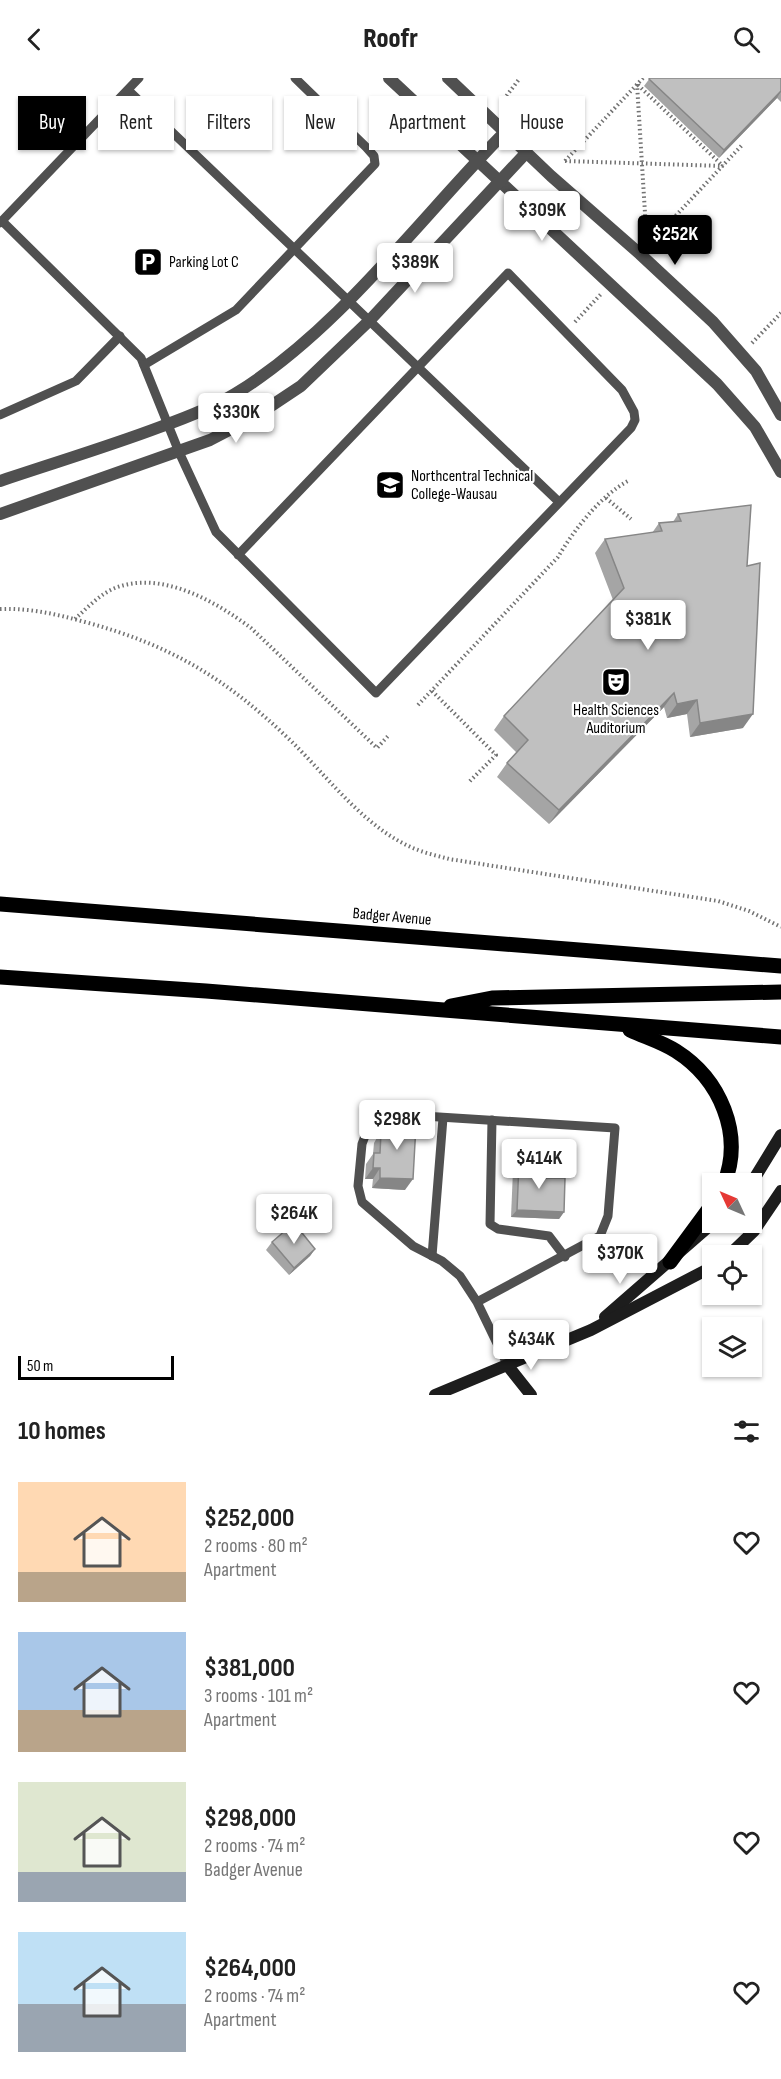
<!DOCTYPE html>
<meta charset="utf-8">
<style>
body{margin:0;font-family:"Sofia Sans Condensed",sans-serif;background:#f2f2f2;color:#222;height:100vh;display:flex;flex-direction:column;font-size:22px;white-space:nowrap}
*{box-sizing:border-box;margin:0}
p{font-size:20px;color:#767676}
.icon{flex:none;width:33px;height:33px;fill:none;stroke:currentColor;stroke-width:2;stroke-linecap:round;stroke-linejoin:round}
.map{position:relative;height:1317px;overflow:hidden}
.details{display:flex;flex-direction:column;background:#fff;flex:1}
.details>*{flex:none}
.guide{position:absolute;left:18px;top:18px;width:746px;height:54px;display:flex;gap:12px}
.needle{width:39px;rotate:314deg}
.tools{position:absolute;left:702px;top:1095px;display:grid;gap:12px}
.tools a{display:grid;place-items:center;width:60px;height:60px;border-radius:0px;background:#fff;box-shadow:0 2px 4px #0004;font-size:30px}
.scale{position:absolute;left:18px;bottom:15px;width:156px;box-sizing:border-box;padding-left:6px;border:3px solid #000;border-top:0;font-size:16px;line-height:21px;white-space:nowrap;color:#000;-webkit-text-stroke:4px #fff;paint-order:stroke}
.price{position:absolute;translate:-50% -51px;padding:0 14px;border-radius:6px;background:#fff;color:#222;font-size:20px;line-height:39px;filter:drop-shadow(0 2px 3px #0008)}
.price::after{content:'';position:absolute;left:50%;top:36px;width:18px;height:14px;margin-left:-9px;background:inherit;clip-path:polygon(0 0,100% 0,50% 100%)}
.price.current{background:#000;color:#fff}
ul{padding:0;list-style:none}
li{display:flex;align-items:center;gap:18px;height:150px;padding:0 18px}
li span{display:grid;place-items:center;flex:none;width:168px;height:120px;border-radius:0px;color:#555}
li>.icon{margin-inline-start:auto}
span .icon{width:72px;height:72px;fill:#fffc;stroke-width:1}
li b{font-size:26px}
h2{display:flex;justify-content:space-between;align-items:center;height:72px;padding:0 18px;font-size:26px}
.pill{padding:0 21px;border-radius:0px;background:#fff;box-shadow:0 2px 4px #0004;font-size:21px;line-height:54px}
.pill.current{background:#000;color:#fff}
header{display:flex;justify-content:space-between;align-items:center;height:78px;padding:0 18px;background:#fff;font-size:27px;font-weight:800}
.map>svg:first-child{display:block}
</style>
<header><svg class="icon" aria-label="back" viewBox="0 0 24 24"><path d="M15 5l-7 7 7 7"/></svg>Roofr<svg class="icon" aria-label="search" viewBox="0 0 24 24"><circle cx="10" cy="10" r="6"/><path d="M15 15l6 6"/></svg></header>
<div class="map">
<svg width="781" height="1317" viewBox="0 0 781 1317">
<rect width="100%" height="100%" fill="#fff"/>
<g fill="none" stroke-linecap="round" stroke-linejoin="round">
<g stroke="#727272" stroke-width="4" stroke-dasharray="1.5 3" stroke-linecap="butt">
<path d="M637 6 646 151 650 163"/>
<path d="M638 7 723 88"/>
<path d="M501 25 520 0"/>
<path d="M565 83 723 88"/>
<path d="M565 83 643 0"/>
<path d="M651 164 743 66"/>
<path d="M575 244 601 216"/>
<path d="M752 265 781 235"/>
<path d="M606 420 631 441"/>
<path d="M0 531C30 530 56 536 85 544 171 567 227 601 291 663 329 700 367 753 418 772 428 776 439 778 449 781L718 823 749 833 781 849"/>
<path d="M75 541C87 530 100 516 115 510 161 492 215 523 251 550L377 670 388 658"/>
<path d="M432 613 496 677 468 705"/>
<path d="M418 627 558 479C574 452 600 418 628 403"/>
</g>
<g stroke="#505050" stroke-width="9">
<path d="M128 12 559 424"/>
<path d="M2 143 141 280 179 374 216 454 222 460 376 615 631 350 635 342 634 334 622 312 508 195 238 477"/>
<path d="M0 145 139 0"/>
<path d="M144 287 236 232 375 86 374 78 366 69 295 0"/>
<path d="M0 337 76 303 120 258"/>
<path d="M492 1042 490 1146 498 1151 549 1158 565 1179"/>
<path d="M432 1178 443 1040"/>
<path d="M477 1224 600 1158 608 1138 615 1050 392 1036 375 1041 368 1050 362 1066 358 1108 362 1124 413 1168 442 1183 460 1198 477 1224 508 1288"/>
</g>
<g stroke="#505050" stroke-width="12">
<path d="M389 0 717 306 755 349 781 394"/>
<path d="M448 0 551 98 640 176 713 244 756 293 781 337"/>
<path d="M0 403C53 385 107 369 160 349 185 340 212 330 235 316 338 253 420 140 505 54"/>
<path d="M0 436 210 362 256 338 301 308 370 242 526 75"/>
</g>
<g stroke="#1d1d1d" stroke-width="12">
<path d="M751 1106 781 1057"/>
<path d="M728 1178 754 1153 781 1113"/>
<path d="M605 1239 714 1144"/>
<path d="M508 1288 531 1317"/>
<path d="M435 1317 591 1252 712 1189"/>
</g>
<g stroke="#000" stroke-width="15">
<path d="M0 826 781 888"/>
<path d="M0 899 206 913 781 959"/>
<path d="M451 928 492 920 781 914"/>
<path d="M630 952C645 959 662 964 676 973 720 1001 744 1056 724 1106"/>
<path d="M670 1184 712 1127"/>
</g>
</g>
<g fill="#a5a5a5">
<path d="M650 0H781V24L777 20 719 80 644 8Z"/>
<path d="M678 436 747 488 743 650 690 659 687 636 667 640 664 629 549 746 497 699 507 685 517 675 494 652 504 638 613 522 595 475 605 461 652 455 659 445 673 444Z"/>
<path d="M386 1040 401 1046 405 1112 372 1110 373 1101H365L366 1086 373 1076 374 1065 378 1058V1051Z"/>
<path d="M519 1085 545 1100 564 1134 559 1141 511 1139 513 1092Z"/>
<path d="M272 1164 315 1171 310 1178 289 1197 266 1172Z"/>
</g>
<g fill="#868686">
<path d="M781 13 777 20 719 80 724 72Z"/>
<path d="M674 615 664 629 549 746 559 732Z"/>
<path d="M697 622 687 636 667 640 677 626Z"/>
<path d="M753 636 743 650 690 659 700 645Z"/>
<path d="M373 1090H380L373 1101H365Z"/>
<path d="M380 1100 413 1101 405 1112 372 1110Z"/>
<path d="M517 1132 564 1134 559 1141 511 1139Z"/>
<path d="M315 1171 310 1178 289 1197 294 1190Z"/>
</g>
<g fill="#c0c0c0" stroke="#868686" stroke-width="1.5">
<path d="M650 0H781V13L724 72 649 1Z"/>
<path d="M751 427 747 488 760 485 753 636 700 645 697 622 677 626 674 615 559 732 507 685 528 662 504 638 624 510 605 461 662 453 659 445 681 443 678 436Z"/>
<path d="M386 1040 401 1041V1046L416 1047 413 1101 380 1100V1090H373L374 1075H380L381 1054H385Z"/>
<path d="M519 1085 545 1086V1100H565L564 1134 517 1132Z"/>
<path d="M294 1145 315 1171 294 1190 272 1164Z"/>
</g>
<defs>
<g id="parking-square" transform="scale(1.5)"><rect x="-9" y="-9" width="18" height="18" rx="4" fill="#000" stroke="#fff"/><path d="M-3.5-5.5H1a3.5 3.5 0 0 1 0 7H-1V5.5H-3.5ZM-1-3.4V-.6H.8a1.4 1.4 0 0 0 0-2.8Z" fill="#fff"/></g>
<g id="university-square" transform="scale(1.5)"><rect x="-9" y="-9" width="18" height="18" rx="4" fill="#000" stroke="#fff"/><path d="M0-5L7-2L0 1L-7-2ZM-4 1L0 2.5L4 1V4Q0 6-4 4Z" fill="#fff"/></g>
<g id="theatre-square" transform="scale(1.5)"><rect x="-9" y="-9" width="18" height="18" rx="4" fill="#000" stroke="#fff"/><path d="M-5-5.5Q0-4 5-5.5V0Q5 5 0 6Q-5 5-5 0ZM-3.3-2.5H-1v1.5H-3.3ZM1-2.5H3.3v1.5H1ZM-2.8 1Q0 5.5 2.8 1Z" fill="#fff"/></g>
</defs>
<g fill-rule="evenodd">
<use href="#parking-square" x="148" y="184"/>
<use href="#university-square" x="390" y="407"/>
<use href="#theatre-square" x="616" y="604"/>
</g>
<g text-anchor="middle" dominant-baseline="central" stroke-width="4.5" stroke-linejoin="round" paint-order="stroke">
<g font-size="16" fill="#000" stroke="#fff" text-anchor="start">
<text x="169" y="184">Parking Lot C</text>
<text x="411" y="398">Northcentral Technical<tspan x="411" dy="18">College-Wausau</tspan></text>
<text x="616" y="632" text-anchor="middle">Health Sciences<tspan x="616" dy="18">Auditorium</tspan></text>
</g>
<g font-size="16" fill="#000" stroke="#fff">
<text transform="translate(392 839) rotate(5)">Badger Avenue</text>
</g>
</g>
</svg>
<div class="tools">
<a><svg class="needle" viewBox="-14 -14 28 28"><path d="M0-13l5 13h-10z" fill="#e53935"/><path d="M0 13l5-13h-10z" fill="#767676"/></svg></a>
<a><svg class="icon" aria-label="locate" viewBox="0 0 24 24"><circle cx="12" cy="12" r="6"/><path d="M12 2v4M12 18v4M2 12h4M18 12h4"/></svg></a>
<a><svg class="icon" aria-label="layers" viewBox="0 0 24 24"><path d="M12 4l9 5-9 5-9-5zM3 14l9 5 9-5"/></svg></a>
</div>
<div class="scale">50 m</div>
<b class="price" style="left:542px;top:164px">$309K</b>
<b class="price current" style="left:675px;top:188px">$252K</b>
<b class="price" style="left:415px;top:216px">$389K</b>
<b class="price" style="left:236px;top:366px">$330K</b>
<b class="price" style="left:648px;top:573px">$381K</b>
<b class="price" style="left:397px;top:1073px">$298K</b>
<b class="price" style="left:539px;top:1112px">$414K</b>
<b class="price" style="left:294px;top:1167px">$264K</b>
<b class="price" style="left:620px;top:1207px">$370K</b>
<b class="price" style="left:531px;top:1293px">$434K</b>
<div class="guide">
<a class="pill current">Buy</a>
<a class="pill">Rent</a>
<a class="pill">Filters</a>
<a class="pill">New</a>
<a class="pill">Apartment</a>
<a class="pill">House</a>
</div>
</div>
<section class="details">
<h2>10 homes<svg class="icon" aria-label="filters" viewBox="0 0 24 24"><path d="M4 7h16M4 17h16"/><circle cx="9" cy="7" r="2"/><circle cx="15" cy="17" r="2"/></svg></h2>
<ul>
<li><span style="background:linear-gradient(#ffd9b3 75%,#b9a48a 0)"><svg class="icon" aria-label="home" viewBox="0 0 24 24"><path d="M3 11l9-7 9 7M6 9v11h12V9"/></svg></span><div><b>$252,000</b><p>2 rooms · 80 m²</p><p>Apartment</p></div><svg class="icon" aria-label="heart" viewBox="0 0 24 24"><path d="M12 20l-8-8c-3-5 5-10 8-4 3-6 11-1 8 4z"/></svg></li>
<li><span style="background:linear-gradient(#a9c7e8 65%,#b9a48a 0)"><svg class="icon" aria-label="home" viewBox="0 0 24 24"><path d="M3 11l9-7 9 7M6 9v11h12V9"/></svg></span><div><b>$381,000</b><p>3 rooms · 101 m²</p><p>Apartment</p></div><svg class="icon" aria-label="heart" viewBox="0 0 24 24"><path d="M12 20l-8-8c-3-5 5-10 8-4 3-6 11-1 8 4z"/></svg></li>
<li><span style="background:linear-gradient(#dfe7d0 75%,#9aa5b1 0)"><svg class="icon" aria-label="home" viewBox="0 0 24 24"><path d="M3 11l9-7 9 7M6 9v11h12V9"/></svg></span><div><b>$298,000</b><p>2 rooms · 74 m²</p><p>Badger Avenue</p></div><svg class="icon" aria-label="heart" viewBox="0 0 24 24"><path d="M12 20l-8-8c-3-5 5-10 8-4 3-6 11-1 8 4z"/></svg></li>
<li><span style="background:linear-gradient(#bfe0f5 60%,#9aa5b1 0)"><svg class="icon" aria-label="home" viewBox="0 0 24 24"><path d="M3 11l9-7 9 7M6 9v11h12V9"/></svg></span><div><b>$264,000</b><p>2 rooms · 74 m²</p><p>Apartment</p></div><svg class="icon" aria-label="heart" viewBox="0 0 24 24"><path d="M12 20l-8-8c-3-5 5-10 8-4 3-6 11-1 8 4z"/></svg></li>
</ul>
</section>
